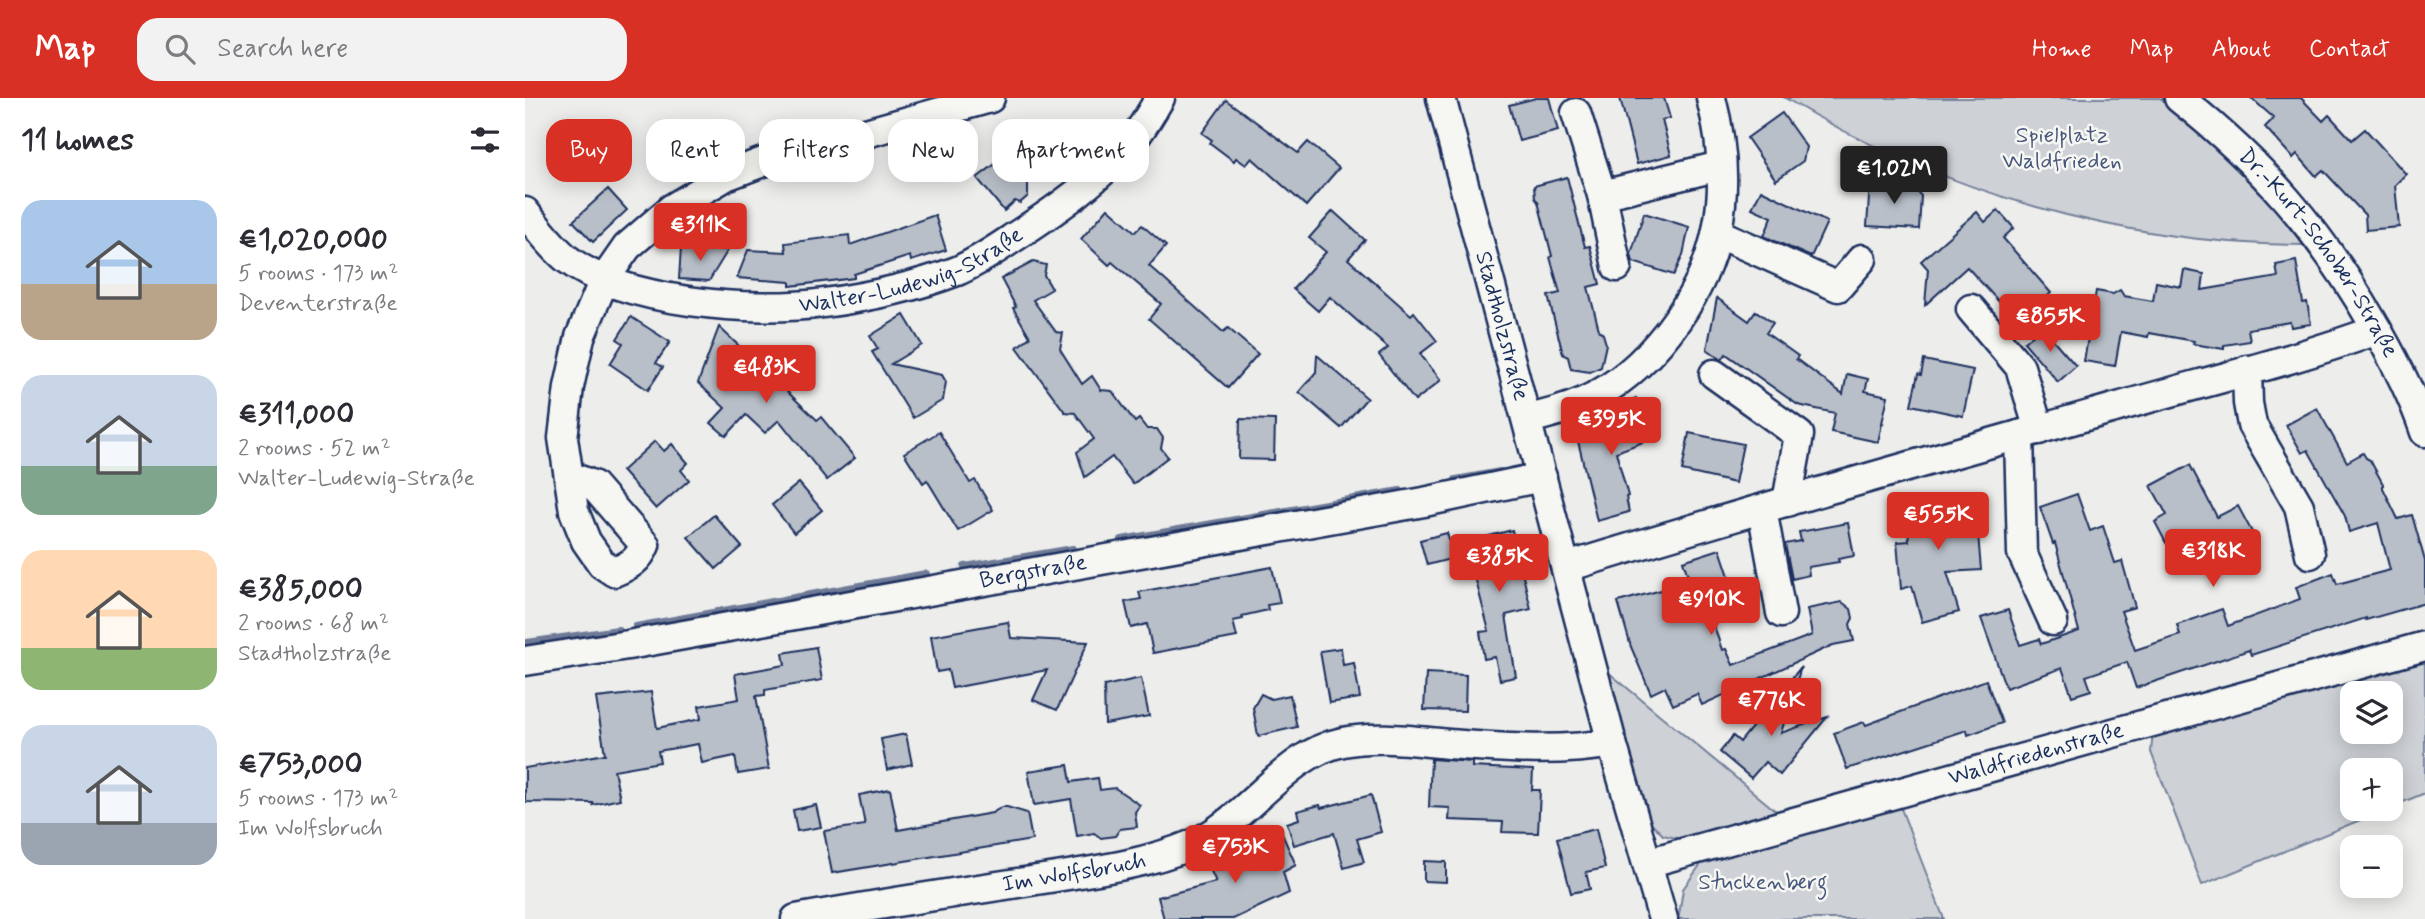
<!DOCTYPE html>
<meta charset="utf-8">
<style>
body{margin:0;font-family:Mynerve,sans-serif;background:#f2f2f3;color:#2b2b33;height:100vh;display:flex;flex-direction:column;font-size:26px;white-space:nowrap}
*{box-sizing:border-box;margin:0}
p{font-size:23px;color:#7c7c81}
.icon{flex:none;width:38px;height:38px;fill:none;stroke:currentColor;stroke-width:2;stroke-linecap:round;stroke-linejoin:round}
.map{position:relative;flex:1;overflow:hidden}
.panel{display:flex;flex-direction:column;background:#fff;width:525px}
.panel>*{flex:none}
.banner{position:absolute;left:21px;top:21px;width:665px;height:63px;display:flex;gap:14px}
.tools{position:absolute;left:1815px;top:583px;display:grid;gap:14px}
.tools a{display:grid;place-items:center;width:63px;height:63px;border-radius:14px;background:#fff;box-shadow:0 4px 18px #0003;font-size:35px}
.price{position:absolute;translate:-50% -60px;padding:0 16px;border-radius:7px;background:#d93025;color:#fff;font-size:23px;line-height:46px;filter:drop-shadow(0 2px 4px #0008)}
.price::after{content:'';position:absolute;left:50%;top:42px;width:21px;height:16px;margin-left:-10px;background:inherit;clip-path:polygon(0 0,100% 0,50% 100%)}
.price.selected{background:#222;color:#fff}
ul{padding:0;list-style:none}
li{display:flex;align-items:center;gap:21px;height:175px;padding:0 21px}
li span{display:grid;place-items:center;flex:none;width:196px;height:140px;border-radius:21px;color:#555}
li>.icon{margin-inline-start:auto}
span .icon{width:84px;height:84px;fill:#fffc;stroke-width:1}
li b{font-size:30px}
h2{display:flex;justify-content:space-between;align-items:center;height:84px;padding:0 21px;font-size:30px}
.pill{padding:0 24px;border-radius:21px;background:#fff;box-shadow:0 4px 18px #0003;font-size:24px;line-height:63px}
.pill.selected{background:#d93025;color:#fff}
header{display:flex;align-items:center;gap:42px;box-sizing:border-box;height:98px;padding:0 35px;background:#d93025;color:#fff}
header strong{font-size:33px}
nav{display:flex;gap:38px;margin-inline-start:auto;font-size:24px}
.search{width:490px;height:63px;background:#f2f2f3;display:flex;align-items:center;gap:18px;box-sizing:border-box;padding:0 24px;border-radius:21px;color:#7c7c81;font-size:26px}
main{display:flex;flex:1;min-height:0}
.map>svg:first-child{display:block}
</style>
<header>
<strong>Map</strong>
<div class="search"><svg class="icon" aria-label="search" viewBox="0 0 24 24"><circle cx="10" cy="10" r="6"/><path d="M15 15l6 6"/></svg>Search here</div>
<nav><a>Home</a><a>Map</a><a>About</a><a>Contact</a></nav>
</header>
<main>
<section class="panel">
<h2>11 homes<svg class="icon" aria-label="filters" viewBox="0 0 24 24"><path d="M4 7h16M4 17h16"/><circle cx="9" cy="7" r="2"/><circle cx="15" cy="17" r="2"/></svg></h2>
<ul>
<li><span style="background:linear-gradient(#a9c7e8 60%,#b9a48a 0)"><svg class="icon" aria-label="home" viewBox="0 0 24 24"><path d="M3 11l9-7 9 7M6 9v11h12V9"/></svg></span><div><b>€1,020,000</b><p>5 rooms · 173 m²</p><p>Deventerstraße</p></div></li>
<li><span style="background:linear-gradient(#c9d6e8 65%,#7fa58c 0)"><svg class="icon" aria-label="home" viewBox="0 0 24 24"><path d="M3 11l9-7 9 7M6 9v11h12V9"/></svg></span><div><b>€311,000</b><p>2 rooms · 52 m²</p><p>Walter-Ludewig-Straße</p></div></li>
<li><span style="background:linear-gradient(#ffd9b3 70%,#8fb573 0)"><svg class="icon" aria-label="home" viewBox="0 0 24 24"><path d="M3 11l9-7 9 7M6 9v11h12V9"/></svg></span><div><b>€385,000</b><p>2 rooms · 68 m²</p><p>Stadtholzstraße</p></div></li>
<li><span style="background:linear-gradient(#c9d6e8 70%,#9aa5b1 0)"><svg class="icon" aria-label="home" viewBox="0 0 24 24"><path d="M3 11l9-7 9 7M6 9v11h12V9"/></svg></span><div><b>€753,000</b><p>5 rooms · 173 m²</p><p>Im Wolfsbruch</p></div></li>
</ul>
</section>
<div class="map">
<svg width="1900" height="821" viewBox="0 0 1900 821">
<rect width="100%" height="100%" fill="#edeeec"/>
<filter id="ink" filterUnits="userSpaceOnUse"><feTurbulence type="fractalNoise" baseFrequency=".0143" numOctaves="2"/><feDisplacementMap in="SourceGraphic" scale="14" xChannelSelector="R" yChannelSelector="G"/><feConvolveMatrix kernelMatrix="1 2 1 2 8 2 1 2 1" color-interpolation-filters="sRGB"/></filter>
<g filter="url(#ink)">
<g fill="#ced2d7" stroke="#74809a" stroke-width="2" fill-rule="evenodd">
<path d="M1260 0H1635L1715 70 1781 147C1599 147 1416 94 1260 0Z"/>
<path d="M1900 558V695L1866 709V672H1827V710L1862 711 1677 787 1626 654 1628 634ZM1827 595H1866V634H1827Z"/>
<path d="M1083 574 1257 718 1165 743 1138 737 1121 719Z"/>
<path d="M1375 708 1419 821H1146L1154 817 1158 791 1176 766Z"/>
</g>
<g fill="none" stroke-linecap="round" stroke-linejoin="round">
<g stroke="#6e7a96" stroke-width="8">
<path d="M931 382 975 374"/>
<path d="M597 442 875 393"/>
<path d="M440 469 548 451"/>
<path d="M111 529 401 476"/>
<path d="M2 545 93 532"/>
</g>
</g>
<g fill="#b9bfc8" stroke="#1b2f5e" stroke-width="2">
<path d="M1011 0H1024L1033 33 994 43 984 7Z"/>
<path d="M1095 0H1139L1145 20 1137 22 1146 57 1112 66Z"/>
<path d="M1726 0H1776L1798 23 1804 17 1827 42 1840 31 1881 76 1870 87 1874 129 1841 132 1840 117 1798 72 1791 78 1772 56 1768 60 1740 29 1749 20Z"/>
<path d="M701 2 773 55 783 44 814 70 781 108 727 60 721 67 711 60 709 63 685 45 687 42 677 35Z"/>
<path d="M1257 15 1281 49 1278 63 1251 82 1222 40Z"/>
<path d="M528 33 553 63 530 82 505 52Z"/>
<path d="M503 41V98L495 105 490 103 479 113 452 80Z"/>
<path d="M1042 79 1060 149 1065 148 1075 186 1063 189 1074 232 1078 236 1081 246 1076 269 1065 274 1046 271 1043 259 1038 256 1023 198 1035 195 1025 159 1027 158 1013 104 1010 100 1009 88Z"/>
<path d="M1345 84 1387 87 1396 98 1394 131 1342 128Z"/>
<path d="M83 91 102 112 68 144 48 123Z"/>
<path d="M1236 92 1302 124 1286 159 1239 138 1247 119 1227 110Z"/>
<path d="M583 110 610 134 617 127 641 148 624 168 698 234 703 230 733 256 703 290 624 221 636 206 587 164 584 167 556 141Z"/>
<path d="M1473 112 1489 130 1478 140 1526 195 1495 222 1478 203 1475 205 1442 169 1400 207 1403 171 1396 163 1452 114 1460 124Z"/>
<path d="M808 113 840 142 823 161 886 217 889 214 912 243 895 256 916 282 890 303 854 257 863 250 805 199 793 213 768 191 801 154 784 140Z"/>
<path d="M1119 115 1164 129 1158 157 1149 177 1108 164 1106 156Z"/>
<path d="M410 117 421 152 386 163 385 158 329 176V180L265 188V184L212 180 223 152 261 154 260 145 324 137 325 147Z"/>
<path d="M156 149 203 152 184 183 154 181Z"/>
<path d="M1771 163 1778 205 1782 204 1786 226 1766 229 1765 224 1723 231 1725 243 1699 247V251L1668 246 1669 243 1624 235 1623 239 1596 234 1590 268 1559 263 1571 193 1588 196 1595 192 1599 198 1628 203 1631 184 1656 189 1659 172 1679 176 1677 192 1753 179 1751 167Z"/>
<path d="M508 164 521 167 519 177 527 191 508 202 531 234 538 235 535 251 557 286 567 278 576 292 587 293 610 324 614 321 622 331H632L638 340 636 350 643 359 608 386 587 359 560 379 552 354 569 341 550 315 540 314 492 249 505 239 488 210 491 209 476 181Z"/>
<path d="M1192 200 1224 223 1231 213 1248 225 1241 235 1273 258 1271 261 1318 296 1322 276 1343 281 1340 293 1363 298 1357 325 1359 326H1357L1353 344 1306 334 1310 315 1273 307 1201 256 1197 262 1182 251Z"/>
<path d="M379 217 397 247 366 266 417 277 421 284 418 302 388 320 347 254 353 251 345 238Z"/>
<path d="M106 219 145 244 131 265 138 269 123 292 85 266 98 245 92 241Z"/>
<path d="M194 229 292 322 296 319 330 360 302 382 254 322 240 335 221 317 201 338 186 325 200 310 173 285Z"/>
<path d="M1517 229 1551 268 1533 284 1499 244Z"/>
<path d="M792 257 842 300 816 330 774 294 791 274Z"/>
<path d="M1399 262 1448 272 1438 318 1386 307 1393 276 1396 277Z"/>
<path d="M1111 300 1124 335 1121 343 1091 354 1103 398 1101 399 1104 414 1072 423 1052 339 1078 332 1073 318 1096 309 1098 305Z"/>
<path d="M1792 310 1822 364 1838 355 1841 360 1845 362 1858 386V390L1873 421 1887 417 1900 463V505L1841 522V520L1726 557 1724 552 1611 590 1602 564 1561 578 1566 592 1547 598 1537 570 1481 590 1456 520 1483 512 1495 547 1514 541 1516 546 1554 533 1530 445 1528 446 1515 409 1552 396 1565 433 1578 428 1590 465 1597 463 1610 509 1596 513 1610 552 1655 537 1652 527 1697 511 1703 528 1775 501 1771 489 1808 475 1812 486 1865 472 1853 425 1824 434 1820 418 1783 352 1777 355 1761 327Z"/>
<path d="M715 321 750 322 749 362 714 361Z"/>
<path d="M414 334 445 385 450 382 468 412 433 433 402 382 398 385 379 355Z"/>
<path d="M1164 335 1218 346 1210 385 1157 373Z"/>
<path d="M130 343 139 353 147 346 163 365 156 372 164 382 131 411 97 373Z"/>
<path d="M1665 367 1692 419 1713 408 1728 436 1673 465 1658 436 1641 445 1630 424 1642 417 1626 388Z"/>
<path d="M274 385 297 412 269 435 247 407Z"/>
<path d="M1450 399 1456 472 1422 474 1434 514 1397 524 1387 488 1376 491 1372 444 1384 443 1381 404Z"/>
<path d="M189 417 217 449 191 471 163 439Z"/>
<path d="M1323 425 1329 458 1313 461 1314 464 1283 469 1284 477 1267 481 1260 446 1276 443 1274 434Z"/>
<path d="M987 432 1006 511 981 517 991 579 975 582 970 559 959 561 955 534 964 533 941 444Z"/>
<path d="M922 435 929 460 902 467 895 442Z"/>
<path d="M1195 451 1206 484 1178 494 1197 552 1201 551 1208 567 1287 537 1282 511 1317 504 1326 511 1328 520 1325 526 1329 543 1308 547 1177 607 1172 596 1148 607 1140 589 1126 596 1106 549 1093 504 1165 484 1158 463Z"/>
<path d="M747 469 755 505 742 507 743 512 717 518 718 521 708 523 712 539 628 555 622 526 606 530 600 504 616 501 614 494Z"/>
<path d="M483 524 486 540 563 544 532 612 508 602 522 572 427 590 423 572 412 574 406 538Z"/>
<path d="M291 549 297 582 240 592V597L231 598 244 671 213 676 210 658 177 665 173 646 133 653 135 664 89 672 95 701 68 707V705L0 704V670L80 656 71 600 126 594 132 630 176 621 174 608 214 601 210 576 260 567 258 555Z"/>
<path d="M816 550 818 567 829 565 835 600 804 605 795 553Z"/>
<path d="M1276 569 1256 635 1302 619 1255 677 1240 664 1226 680 1195 654 1208 638 1215 644Z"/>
<path d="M901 575 941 577 940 613 899 612Z"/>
<path d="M616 580 624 618 580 626 579 588Z"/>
<path d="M1461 582 1477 625 1443 637 1442 632 1322 671 1309 635 1339 624 1341 627Z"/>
<path d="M736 596 746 601 765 597 772 629 733 638 728 610Z"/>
<path d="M381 636 387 666 362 672 356 641Z"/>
<path d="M906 661 947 664V669L1008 672 1007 692H1015L1013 735 977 734 978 724 924 722 925 710 904 709Z"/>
<path d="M543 667 546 684 573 680 575 692 590 690 615 707 610 714 612 729 595 731 590 738 576 740 569 735 552 738 546 701 509 707 503 673Z"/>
<path d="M365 691 373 732 467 715 477 709H482L502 715 507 742 307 775 299 733 340 727 334 697Z"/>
<path d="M846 697 856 734 832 741 839 764 819 770 809 735 769 747 762 725 774 721 772 713 795 707 796 710Z"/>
<path d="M291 707 296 729 272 733 268 712Z"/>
<path d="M1071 731 1080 770 1061 774 1065 791 1046 795 1032 740Z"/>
<path d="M757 736 771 767 758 774 764 795 708 821H639L633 799 691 784 684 769Z"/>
<path d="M899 763 921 764V784L899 783Z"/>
</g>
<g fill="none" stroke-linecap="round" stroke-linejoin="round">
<g stroke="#1b2f5e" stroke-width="33">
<g id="minor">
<path id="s1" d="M916 0 1087 645 1138 821"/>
<path id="s2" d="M1654 0C1737 66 1794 131 1847 223 1868 259 1887 295 1900 334"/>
<path d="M1051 15 1077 97 1092 169"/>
<path d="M1077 97 1195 68"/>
<path id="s3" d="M0 114C13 130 26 148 42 161 99 205 229 215 299 205 343 199 390 189 432 173 453 164 473 150 491 138 534 110 577 80 609 40 619 28 627 13 635 0"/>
<path d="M1192 135 1313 189 1337 161"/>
<path d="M1446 211 1495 269 1514 332"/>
<path d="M1722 272 1723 305 1727 327 1774 408 1785 456"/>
<path d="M1189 276 1274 337 1262 404"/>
<path d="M1002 321C1021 317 1040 312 1058 304 1122 275 1178 201 1192 132 1201 89 1197 42 1186 0"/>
<path d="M1494 337 1497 455 1528 523"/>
<path d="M44 378 68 387 120 447C114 462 104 468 89 474L77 466 61 443 49 413 38 340 44 289 55 239 79 182 102 149 146 111 201 78 238 64 465 0"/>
<path d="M1237 411 1256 515"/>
<path d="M1042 469C1224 413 1409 361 1593 309 1679 284 1768 263 1852 232"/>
<path id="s4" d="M0 563 103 547 899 404 1017 379"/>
<path id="s5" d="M1122 765 1900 548"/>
<path id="s6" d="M271 821C349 807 427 795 506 783 559 774 616 768 666 747 723 723 758 656 818 644 852 637 890 643 924 646 977 650 1034 655 1087 645"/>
</g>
</g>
<use href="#minor" stroke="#f6f6f2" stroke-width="28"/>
</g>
</g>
<g text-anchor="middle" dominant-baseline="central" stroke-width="5" stroke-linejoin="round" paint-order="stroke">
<g font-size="23" fill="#48587c" stroke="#f6f6f2">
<text x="1537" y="38">Spielplatz<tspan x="1537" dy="26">Waldfrieden</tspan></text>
<text x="1238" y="785">Stuckenberg</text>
</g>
<g font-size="23" fill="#1b2f5e" stroke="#f6f6f2">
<text stroke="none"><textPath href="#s2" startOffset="210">Dr.-Kurt-Schober-Straße</textPath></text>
<text stroke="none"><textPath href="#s3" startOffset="422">Walter-Ludewig-Straße</textPath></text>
<text stroke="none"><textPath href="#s1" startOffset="236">Stadtholzstraße</textPath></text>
<text stroke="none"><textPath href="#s4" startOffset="516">Bergstraße</textPath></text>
<text stroke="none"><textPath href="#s5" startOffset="404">Waldfriedenstraße</textPath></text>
<text stroke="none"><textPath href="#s6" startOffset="282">Im Wolfsbruch</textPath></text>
</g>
</g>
</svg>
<div class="tools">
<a><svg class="icon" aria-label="layers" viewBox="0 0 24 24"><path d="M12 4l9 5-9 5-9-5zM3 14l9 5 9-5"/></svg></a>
<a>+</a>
<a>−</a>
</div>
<b class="price selected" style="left:1369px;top:108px">€1.02M</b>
<b class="price" style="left:175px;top:165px">€311K</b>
<b class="price" style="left:1525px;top:256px">€855K</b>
<b class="price" style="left:241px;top:307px">€483K</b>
<b class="price" style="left:1086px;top:359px">€395K</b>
<b class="price" style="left:1413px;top:454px">€555K</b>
<b class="price" style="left:1688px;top:491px">€318K</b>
<b class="price" style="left:974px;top:496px">€385K</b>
<b class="price" style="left:1186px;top:539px">€910K</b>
<b class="price" style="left:1246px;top:640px">€776K</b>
<b class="price" style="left:710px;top:787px">€753K</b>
<div class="banner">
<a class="pill selected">Buy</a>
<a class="pill">Rent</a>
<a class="pill">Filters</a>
<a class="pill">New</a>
<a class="pill">Apartment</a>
</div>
</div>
</main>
